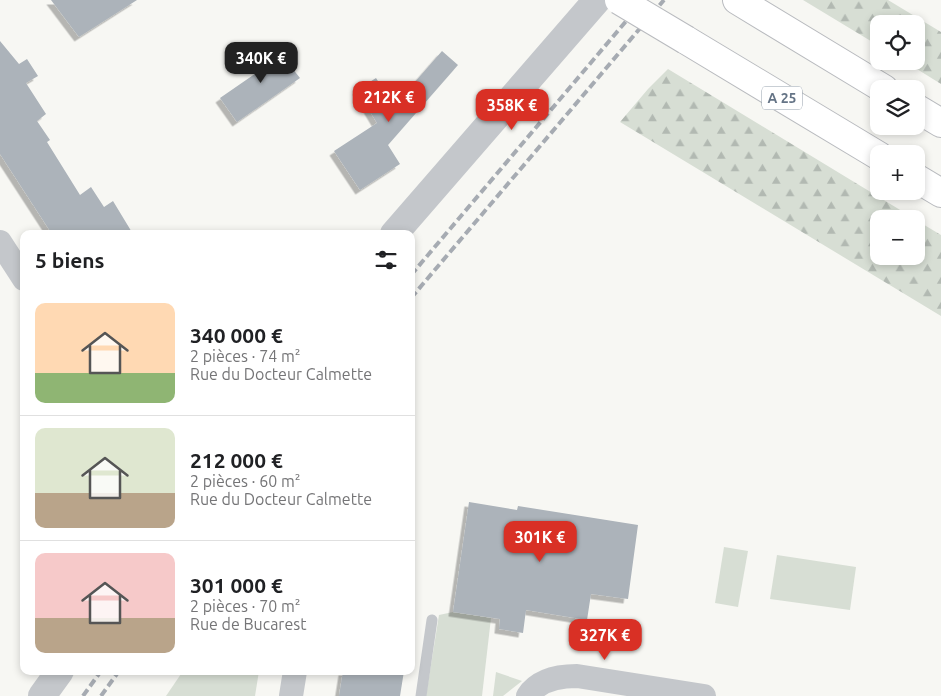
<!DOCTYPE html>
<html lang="fr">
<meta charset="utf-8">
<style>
body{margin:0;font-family:Ubuntu,sans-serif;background:#f6f6f6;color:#202124;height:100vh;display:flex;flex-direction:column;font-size:19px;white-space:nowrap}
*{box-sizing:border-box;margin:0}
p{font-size:16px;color:#757577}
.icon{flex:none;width:28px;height:28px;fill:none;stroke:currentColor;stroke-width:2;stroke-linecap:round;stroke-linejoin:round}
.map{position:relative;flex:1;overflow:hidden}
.panel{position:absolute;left:20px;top:230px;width:395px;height:445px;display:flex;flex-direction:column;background:#fff;border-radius:10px;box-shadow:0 2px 8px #0003}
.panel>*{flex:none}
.fabs{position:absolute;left:870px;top:15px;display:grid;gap:10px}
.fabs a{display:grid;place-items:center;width:55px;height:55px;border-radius:10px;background:#fff;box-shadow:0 2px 8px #0003;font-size:25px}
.price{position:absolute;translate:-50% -42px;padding:0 11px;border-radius:10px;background:#d93025;color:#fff;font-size:16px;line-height:32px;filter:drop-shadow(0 1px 2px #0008)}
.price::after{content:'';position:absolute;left:50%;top:30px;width:15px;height:11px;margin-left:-8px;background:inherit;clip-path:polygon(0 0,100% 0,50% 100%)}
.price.on{background:#222;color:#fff}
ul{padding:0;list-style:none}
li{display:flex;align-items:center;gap:15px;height:125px;padding:0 15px}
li+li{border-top:1px solid #e0e0e0}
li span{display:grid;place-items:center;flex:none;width:140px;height:100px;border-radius:10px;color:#555}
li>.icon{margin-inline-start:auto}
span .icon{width:60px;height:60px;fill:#fffc;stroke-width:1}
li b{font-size:21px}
h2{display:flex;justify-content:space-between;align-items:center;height:60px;padding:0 15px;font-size:21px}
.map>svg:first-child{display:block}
</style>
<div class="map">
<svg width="941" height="696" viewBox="0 0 941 696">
<defs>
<pattern id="forest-firs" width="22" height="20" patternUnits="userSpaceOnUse" patternTransform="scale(1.25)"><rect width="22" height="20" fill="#d7ded4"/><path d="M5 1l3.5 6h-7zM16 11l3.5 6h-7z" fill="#b2b9b2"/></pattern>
<filter id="shadow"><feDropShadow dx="-4.5" dy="4.5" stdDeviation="0" flood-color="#0004"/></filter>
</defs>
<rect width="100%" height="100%" fill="#f7f7f3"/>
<g fill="#d7ded4">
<path d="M724 547 748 551 738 607 715 603Z"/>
<path d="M777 555 856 567 850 610 770 599Z"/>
<path d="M453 612 491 618 482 696H426L439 615Z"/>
<path d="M183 671H259L255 696H166Z"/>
<path d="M496 672 522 681 503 696H493Z"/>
</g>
<g fill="url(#forest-firs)">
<path d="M803 0H888L941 32V84L904 61H916V24H879V46Z"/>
<path d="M668 69 915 219H879V256H916V220L941 235V316L620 122 648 89Z"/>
</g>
<g fill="#acb3ba" filter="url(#shadow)">
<path d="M51 0H137L79 37Z"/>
<path d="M0 41 19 64 27 59 38 76 26 83 46 114 37 121 50 140 47 142 80 195 91 187 104 207 113 201 133 234H52L0 154Z"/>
<path d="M272 43 300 78 237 122 220 98 265 67 256 56Z"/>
<path d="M442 51 458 65 388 145 400 164 360 190 334 151 377 123 357 90 376 78 394 106Z"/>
<path d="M469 502 517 510 518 506 638 525 628 599 591 594 587 620 526 610 523 633 499 629 500 619 453 612Z"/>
<path d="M343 671H404L400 696H339Z"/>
</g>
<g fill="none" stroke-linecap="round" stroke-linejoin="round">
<g stroke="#b9bbbf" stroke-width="30">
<g id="motorway">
<path d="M737 0 884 89"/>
<path d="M686 40 879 156"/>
<path d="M916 108 941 123"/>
<path d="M916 178 941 193"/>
</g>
</g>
<path stroke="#c4c7cb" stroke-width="11" d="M421 696 432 620"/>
<g stroke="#c4c7cb" stroke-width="24">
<path d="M0 242 24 279"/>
<path d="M291 696 295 671"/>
<path d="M528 696C539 679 559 676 577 676L704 696"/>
</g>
<g stroke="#c4c7cb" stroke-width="28">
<path d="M394 234 597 0"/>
<path d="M42 696 60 671"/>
</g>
<use href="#motorway" stroke="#fff" stroke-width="28"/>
<g stroke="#a6abb2" stroke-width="4" stroke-dasharray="8 4" stroke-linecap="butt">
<path d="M411 275 644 0"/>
<path d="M411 298 664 0"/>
<path d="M83 696 101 671"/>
<path d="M101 696 119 671"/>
</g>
<g stroke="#b9bbbf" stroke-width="30" stroke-linecap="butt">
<path id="motorway-bridge" d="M619 0 686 40"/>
</g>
<use href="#motorway-bridge" stroke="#fff" stroke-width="28"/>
</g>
<g text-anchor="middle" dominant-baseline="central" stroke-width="5" stroke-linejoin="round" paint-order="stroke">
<rect fill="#fff" stroke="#939eaa" stroke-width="1" x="762" y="86.5" width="40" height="23" rx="4"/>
<g font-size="14" font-weight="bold" fill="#657486">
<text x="782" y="98">A 25</text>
</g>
</g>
</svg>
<div class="fabs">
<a><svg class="icon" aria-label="locate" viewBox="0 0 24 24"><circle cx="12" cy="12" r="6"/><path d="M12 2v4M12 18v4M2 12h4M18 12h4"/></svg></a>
<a><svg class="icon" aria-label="layers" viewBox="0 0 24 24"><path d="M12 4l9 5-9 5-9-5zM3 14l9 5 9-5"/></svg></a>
<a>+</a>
<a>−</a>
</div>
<b class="price on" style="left:261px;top:84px">340K €</b>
<b class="price" style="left:389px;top:123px">212K €</b>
<b class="price" style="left:512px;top:131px">358K €</b>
<b class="price" style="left:540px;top:563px">301K €</b>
<b class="price" style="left:605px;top:661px">327K €</b>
<section class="panel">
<h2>5 biens<svg class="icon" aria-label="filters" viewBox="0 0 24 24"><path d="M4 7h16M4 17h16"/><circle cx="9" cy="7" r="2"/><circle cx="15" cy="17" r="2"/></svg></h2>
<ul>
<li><span style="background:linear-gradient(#ffd9b3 70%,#8fb573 0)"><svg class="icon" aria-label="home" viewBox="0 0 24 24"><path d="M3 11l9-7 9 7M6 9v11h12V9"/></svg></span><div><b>340 000 €</b><p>2 pièces · 74 m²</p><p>Rue du Docteur Calmette</p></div></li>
<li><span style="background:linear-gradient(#dfe7d0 65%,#b9a48a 0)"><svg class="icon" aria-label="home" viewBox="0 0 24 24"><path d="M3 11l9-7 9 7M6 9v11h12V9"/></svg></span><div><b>212 000 €</b><p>2 pièces · 60 m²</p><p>Rue du Docteur Calmette</p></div></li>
<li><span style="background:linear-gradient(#f6c9c9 65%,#b9a48a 0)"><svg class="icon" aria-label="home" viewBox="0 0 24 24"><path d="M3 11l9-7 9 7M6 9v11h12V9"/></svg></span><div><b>301 000 €</b><p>2 pièces · 70 m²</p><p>Rue de Bucarest</p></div></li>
</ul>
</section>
</div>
